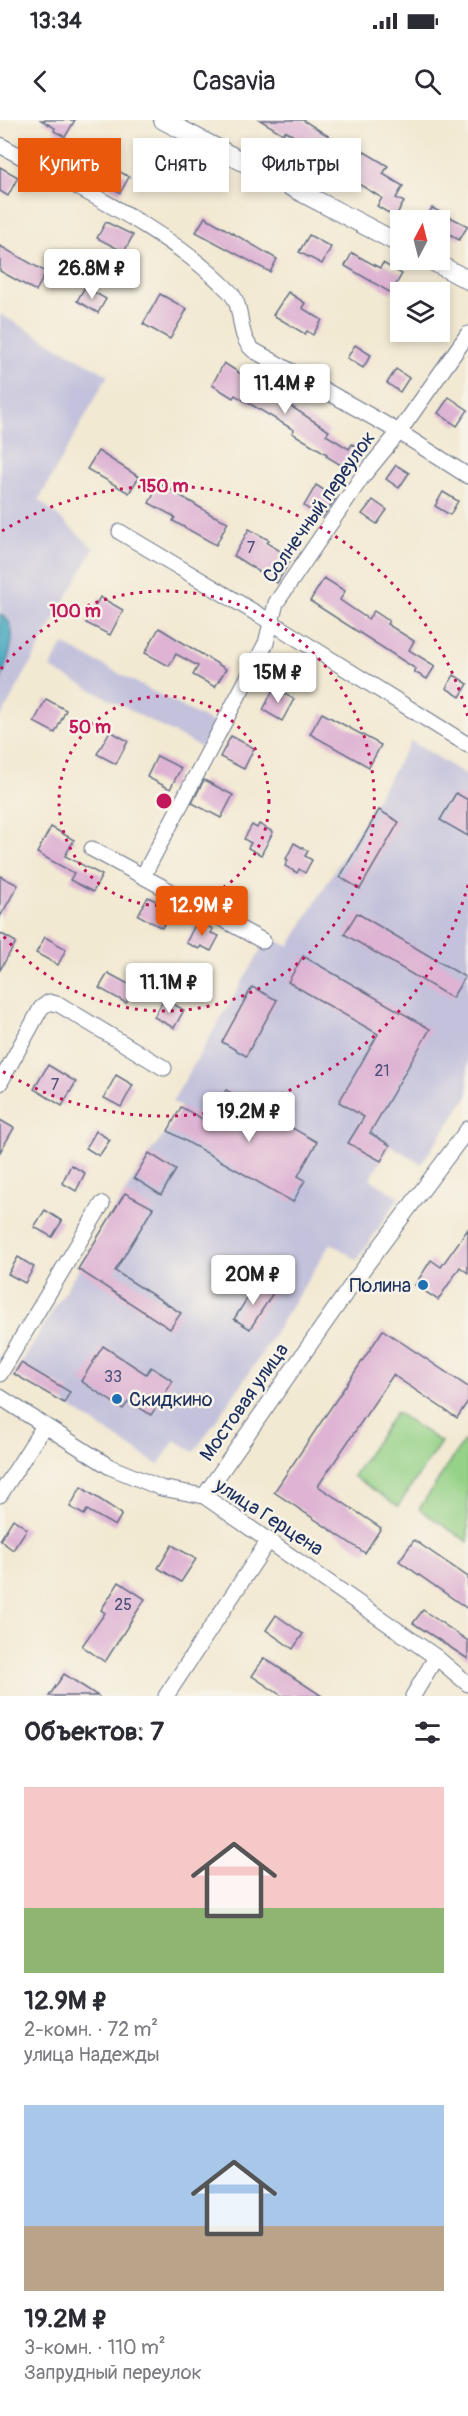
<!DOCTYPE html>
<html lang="ru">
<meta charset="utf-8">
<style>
body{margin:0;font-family:Pangolin,sans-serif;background:#f7f7f7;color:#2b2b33;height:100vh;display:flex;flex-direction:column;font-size:22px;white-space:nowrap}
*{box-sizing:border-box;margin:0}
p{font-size:20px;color:#7c7c81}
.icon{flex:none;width:33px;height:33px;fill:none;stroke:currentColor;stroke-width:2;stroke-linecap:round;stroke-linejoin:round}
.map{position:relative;height:1576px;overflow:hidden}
.side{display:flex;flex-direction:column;background:#fff;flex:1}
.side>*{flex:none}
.guide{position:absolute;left:18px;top:18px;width:432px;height:54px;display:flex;gap:12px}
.needle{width:39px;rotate:7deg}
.tools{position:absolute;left:390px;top:90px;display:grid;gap:12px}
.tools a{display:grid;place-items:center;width:60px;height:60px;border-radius:0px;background:#fff;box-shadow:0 3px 9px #0003;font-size:30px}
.price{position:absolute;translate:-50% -51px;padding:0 14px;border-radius:6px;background:#fff;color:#222;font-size:20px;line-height:39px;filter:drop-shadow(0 2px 3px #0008)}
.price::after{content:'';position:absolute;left:50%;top:36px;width:18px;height:14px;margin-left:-9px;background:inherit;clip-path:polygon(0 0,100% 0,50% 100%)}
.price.on{background:#ea580c;color:#fff}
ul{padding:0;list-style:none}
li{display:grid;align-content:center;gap:12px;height:318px;padding:0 24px}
li span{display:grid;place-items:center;height:186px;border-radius:0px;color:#555}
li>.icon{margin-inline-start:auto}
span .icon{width:108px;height:108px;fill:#fffc;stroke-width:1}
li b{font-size:26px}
h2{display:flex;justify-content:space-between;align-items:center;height:72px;padding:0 24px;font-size:26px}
.tag{padding:0 21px;border-radius:0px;background:#fff;box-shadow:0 3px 9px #0003;font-size:21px;line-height:54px}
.tag.on{background:#ea580c;color:#fff}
.status{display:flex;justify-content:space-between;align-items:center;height:42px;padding:0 30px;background:#fff;direction:ltr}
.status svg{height:16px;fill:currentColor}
header{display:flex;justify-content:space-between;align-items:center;height:78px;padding:0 24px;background:#fff;font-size:27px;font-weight:600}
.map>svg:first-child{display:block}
</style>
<div class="status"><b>13:34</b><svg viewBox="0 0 49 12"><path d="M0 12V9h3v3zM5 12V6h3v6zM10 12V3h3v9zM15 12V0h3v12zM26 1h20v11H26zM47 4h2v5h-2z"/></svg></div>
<header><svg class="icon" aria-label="back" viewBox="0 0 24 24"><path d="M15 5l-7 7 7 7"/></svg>Casavia<svg class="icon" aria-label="search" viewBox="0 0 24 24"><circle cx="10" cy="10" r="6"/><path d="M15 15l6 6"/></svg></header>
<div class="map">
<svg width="468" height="1576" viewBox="0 0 468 1576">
<rect width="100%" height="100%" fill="#f7f3e8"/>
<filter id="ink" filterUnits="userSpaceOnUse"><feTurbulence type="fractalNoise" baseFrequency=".0167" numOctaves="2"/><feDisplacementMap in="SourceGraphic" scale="12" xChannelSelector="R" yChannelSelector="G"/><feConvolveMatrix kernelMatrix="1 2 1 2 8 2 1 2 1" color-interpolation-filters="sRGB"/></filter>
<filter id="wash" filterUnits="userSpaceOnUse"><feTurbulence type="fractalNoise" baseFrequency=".008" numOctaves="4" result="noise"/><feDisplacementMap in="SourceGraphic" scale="24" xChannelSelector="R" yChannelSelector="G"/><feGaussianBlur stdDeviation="1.35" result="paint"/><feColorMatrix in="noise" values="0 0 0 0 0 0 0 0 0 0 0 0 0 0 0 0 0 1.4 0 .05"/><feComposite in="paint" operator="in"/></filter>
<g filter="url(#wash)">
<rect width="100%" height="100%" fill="#f2e9d2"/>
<g fill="#c3c1db">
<path d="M0 194 108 255 39 380 94 428 0 599Z"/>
<path d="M63 524 215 604 202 628 50 548Z"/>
<path d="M411 621 468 656V976L421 1044 390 1025 370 1059 399 1077 357 1140 331 1123 257 1241 194 1332 175 1320 158 1345 64 1283 70 1271 21 1243 149 1033 168 1011 181 987 172 982 269 816 289 827Z"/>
</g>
<g fill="#95d287" stroke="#588072" stroke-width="1.5">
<path d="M396 1292 441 1322 398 1386 353 1356Z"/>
<path d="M464 1321 468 1324V1422L419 1389Z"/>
</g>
<path fill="#40a7c0" stroke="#2e6b8f" stroke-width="1.5" d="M0 494C24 507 6 542 0 562Z"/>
<g id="blocks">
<g fill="#deb3d3">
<path d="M41 0H75L65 17 54 11 55 8Z"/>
<path d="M260 0H303L360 36 363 31 388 46 383 54 403 66 396 78 404 82 395 97 377 86 382 78 301 29 305 22 285 11 283 14Z"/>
<path d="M0 47 18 57 8 76 0 71Z"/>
<path d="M112 47 129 57 120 73 103 63Z"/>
<path d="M432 88 468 106 459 120 440 108V100H424Z"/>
<path d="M205 97 277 139 270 152 196 112Z"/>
<path d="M106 102 133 115 124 132 97 118Z"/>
<path d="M309 115 331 127 322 144 299 132Z"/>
<path d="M0 126 46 152 36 171 0 151Z"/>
<path d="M352 133 380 148 383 143 402 154 391 173 345 146Z"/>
<path d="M85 167 106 179 98 193 77 181Z"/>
<path d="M288 172 305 183 302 188 322 200 313 215 307 211 305 214 273 195Z"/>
<path d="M160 174 187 189 170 219 143 204Z"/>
<path d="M355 225 371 235 363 248 347 238Z"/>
<path d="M224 243 329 311 326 315 349 329 352 324 362 330 349 350 326 336 327 334 292 313 294 310 235 275 233 278 212 265Z"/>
<path d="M396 249 409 258 400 272 387 263Z"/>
<path d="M449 277 468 290 457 306 438 293Z"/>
<path d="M98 331 139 357 129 373 87 349Z"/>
<path d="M396 345 409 353 399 368 386 359Z"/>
<path d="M160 363 212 395 228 402 216 425 173 401 175 397 149 383Z"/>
<path d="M316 365 336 378 322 398 304 386Z"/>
<path d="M443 372 458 381 450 395 435 386Z"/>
<path d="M373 380 387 390 377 404 362 394Z"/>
<path d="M249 409 269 420 267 423 292 438 277 463 234 436Z"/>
<path d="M324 458 345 471 340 480 368 499 374 491 389 501 387 504 414 521 409 530 435 546 427 559 414 552 416 549 310 481Z"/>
<path d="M100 477 123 490 110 515 86 503Z"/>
<path d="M159 508 226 549 215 567 193 555 198 546 176 534 169 546 145 533Z"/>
<path d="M454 555 468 564 460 577 446 568Z"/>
<path d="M274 568 294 579 282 601 263 590Z"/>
<path d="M46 579 66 590 55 613 34 602Z"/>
<path d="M322 593 381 625 369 647 310 614Z"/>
<path d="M110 611 128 621 116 644 97 634Z"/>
<path d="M231 616 254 628 244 649 220 637Z"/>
<path d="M157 636 181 648 170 669 147 657Z"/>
<path d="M204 660 233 675 221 698 192 683Z"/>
<path d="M456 673 468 680V716L440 700Z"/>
<path d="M379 690 399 702 360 769 340 757Z"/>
<path d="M259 704 273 712 261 735 248 728 251 723 244 719 252 705 257 708Z"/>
<path d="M51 707 74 720 65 736 102 755 93 772 70 760 74 753 37 733Z"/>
<path d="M294 723 308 731 305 736 312 740 305 753 299 749 297 753 285 746 288 740 286 739Z"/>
<path d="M0 756 18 765 0 797Z"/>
<path d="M148 777 172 789 162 808 138 795Z"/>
<path d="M357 793 465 857 452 878 344 814Z"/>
<path d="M197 801 213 809 211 813 219 816 211 831 201 826 199 829 186 823Z"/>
<path d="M0 813 16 822 0 850Z"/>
<path d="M45 817 66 829 58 845 36 833Z"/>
<path d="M303 836 430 909 370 1013 390 1025 381 1041 348 1023 364 997 339 982 378 914 288 862Z"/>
<path d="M108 853 134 867 126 883 99 868Z"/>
<path d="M252 867 277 880 246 936 222 922Z"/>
<path d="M164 879 184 890 174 908 154 897Z"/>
<path d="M48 945 76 962 62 986 34 969Z"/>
<path d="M116 955 133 965 121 987 104 978Z"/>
<path d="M226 970 317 1022 298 1056 305 1060 293 1082 168 1011 181 987 208 1002Z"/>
<path d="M0 1000 14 1008 0 1032Z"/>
<path d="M96 1011 110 1020 99 1036 86 1028Z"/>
<path d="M149 1033 176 1050 161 1075 134 1058Z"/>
<path d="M71 1045 85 1053 76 1071 62 1063Z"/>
<path d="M125 1073 153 1088 115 1151 181 1193 170 1209 78 1149Z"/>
<path d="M45 1090 62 1101 52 1117 34 1107Z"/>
<path d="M468 1109V1153L460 1147 438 1180 415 1165 431 1140 441 1147Z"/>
<path d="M18 1137 34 1147 25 1163 8 1154Z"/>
<path d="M257 1163 273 1173 250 1209 234 1199Z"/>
<path d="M383 1210 468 1267V1281L457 1298 393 1255 318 1366 381 1408 365 1433 274 1372Z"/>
<path d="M103 1226 146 1254 151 1247 173 1261 151 1295 129 1281 123 1289 81 1261Z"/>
<path d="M21 1243 70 1272 64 1283 14 1254Z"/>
<path d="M81 1367 122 1394 115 1406 87 1390 84 1395 70 1387Z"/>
<path d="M13 1399 27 1409 13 1430 0 1420Z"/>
<path d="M414 1420 468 1457V1489L399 1441Z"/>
<path d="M172 1425 196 1439 181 1462 158 1448Z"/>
<path d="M119 1462 145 1479 105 1542 82 1526 105 1493 101 1490Z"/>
<path d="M423 1490 468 1521V1539L413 1503Z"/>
<path d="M276 1495 303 1514 293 1529 266 1510Z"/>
<path d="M264 1538 322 1576H282L252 1556Z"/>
<path d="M64 1554 98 1576H49Z"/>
</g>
</g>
</g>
<g filter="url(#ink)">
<use href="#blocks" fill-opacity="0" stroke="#667087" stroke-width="1.5"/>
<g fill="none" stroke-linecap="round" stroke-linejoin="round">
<g stroke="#667087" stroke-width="17">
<g id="minor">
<path d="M0 25C73 66 172 111 230 172 245 188 236 215 253 230L399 312 468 356"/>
<path d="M120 412 271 502 468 625"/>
<path d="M92 729 263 821"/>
<path d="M143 756 266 523 276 483 362 357 399 312 468 214"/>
<path d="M0 963 41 888 49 882 60 885 164 948"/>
<path d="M0 1254 102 1084"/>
<path d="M0 1277 110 1347 161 1368 204 1376 436 1537 468 1564"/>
<path d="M0 1375 44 1306"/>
<path d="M204 1376 355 1160 468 1009"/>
<path d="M166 1576 269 1420"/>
<path d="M413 1576 436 1537"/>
</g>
</g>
<g stroke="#667087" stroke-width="20">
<g id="tertiary">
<path d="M163 0 400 124"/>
<path d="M430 140 468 160"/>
</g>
</g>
<use href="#minor" stroke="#fff" stroke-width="15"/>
<use href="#tertiary" stroke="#fff" stroke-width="18"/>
</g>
</g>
<g fill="none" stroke="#c2185b" stroke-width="3" stroke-dasharray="3 6">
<circle cx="164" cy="681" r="105"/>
<path d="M1 549A210 210 0 1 1 1 813"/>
<path d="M468 765A315 315 0 0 1 2 951M2 411A315 315 0 0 1 468 597"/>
</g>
<g fill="#1f6fb2" stroke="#f7f3e8" stroke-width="2">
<circle cx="423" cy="1165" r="6"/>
<circle cx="117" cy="1279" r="6"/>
</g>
<g text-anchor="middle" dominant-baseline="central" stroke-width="5" stroke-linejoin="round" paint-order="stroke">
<g font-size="16" fill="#4c507b">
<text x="251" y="428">7</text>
<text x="382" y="951">21</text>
<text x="55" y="965">7</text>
<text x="113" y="1257">33</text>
<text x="123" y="1485">25</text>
</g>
<g font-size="20" fill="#1b2f5e" stroke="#f7f3e8">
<text transform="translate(319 387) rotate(-55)">Солнечный переулок</text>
<text transform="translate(244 1282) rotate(-55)">Мостовая улица</text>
<text transform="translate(269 1397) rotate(33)">улица Герцена</text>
</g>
<g font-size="20" fill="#1b2f5e" stroke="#f7f3e8" text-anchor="end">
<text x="411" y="1165">Полина</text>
<text x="129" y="1279" text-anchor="start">Скидкино</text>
</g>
</g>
<circle cx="164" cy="681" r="9" fill="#c2185b" stroke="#f7f3e8" stroke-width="3"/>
<g font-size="18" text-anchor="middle" font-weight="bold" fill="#c2185b" stroke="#f7f3e8" stroke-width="5" stroke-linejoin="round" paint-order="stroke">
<text x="164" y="372">150 m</text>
<text x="75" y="497">100 m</text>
<text x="90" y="613">50 m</text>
</g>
</svg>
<div class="tools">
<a><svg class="needle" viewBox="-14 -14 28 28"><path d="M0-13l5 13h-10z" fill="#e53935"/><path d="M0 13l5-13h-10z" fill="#7c7c81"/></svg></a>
<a><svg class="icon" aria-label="layers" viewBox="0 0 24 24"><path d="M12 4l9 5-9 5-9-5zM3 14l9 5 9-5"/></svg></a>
</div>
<b class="price" style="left:92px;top:180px">26.8M ₽</b>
<b class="price" style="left:285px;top:295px">11.4M ₽</b>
<b class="price" style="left:278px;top:584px">15M ₽</b>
<b class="price on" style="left:202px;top:817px">12.9M ₽</b>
<b class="price" style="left:169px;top:894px">11.1M ₽</b>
<b class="price" style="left:249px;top:1023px">19.2M ₽</b>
<b class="price" style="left:253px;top:1186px">20M ₽</b>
<div class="guide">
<a class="tag on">Купить</a>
<a class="tag">Снять</a>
<a class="tag">Фильтры</a>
</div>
</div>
<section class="side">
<h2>Объектов: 7<svg class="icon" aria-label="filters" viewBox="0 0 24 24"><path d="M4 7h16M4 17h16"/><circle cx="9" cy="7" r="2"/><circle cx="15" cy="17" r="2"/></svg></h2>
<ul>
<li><span style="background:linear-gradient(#f6c9c9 65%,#8fb573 0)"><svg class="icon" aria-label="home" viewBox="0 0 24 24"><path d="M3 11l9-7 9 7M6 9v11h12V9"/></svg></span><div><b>12.9M ₽</b><p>2-комн. · 72 m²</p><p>улица Надежды</p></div></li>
<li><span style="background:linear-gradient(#a9c7e8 65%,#b9a48a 0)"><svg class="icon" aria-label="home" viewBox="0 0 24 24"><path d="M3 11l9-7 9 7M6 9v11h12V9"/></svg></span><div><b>19.2M ₽</b><p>3-комн. · 110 m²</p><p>Запрудный переулок</p></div></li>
</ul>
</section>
